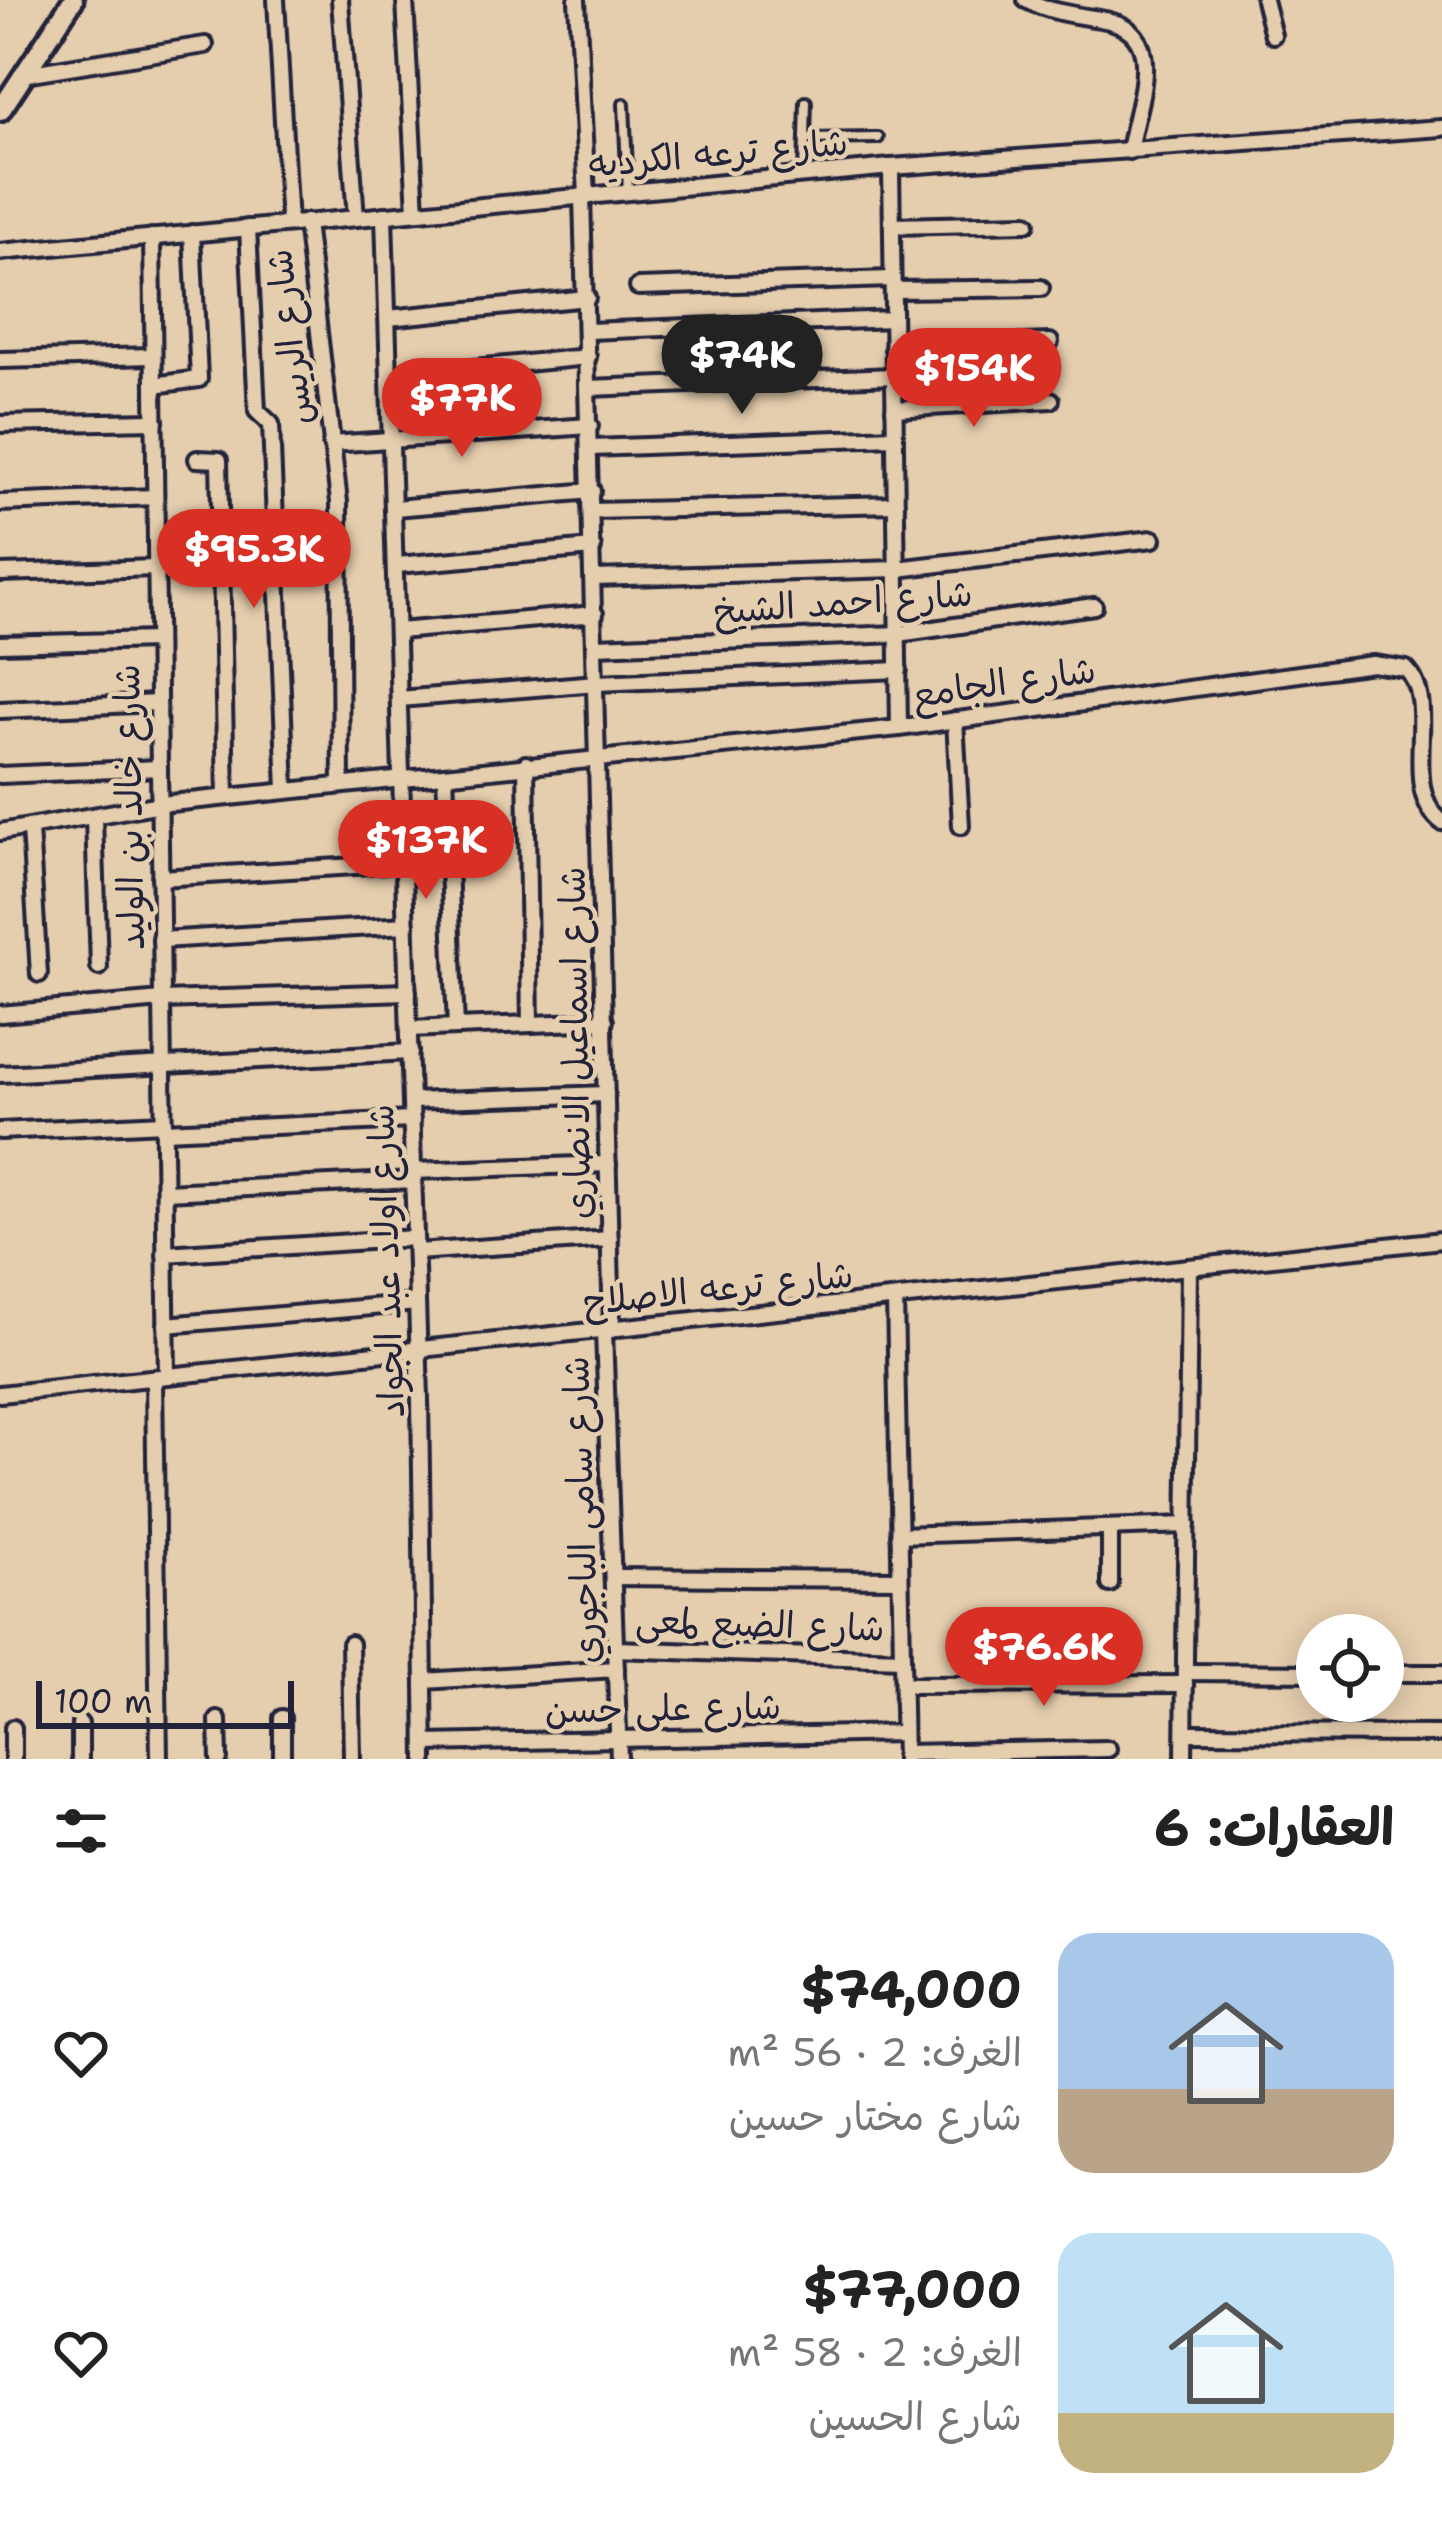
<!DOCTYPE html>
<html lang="ar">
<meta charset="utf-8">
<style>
body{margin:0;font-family:"Shantell Sans","Playpen Sans Arabic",sans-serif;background:#f2f2f2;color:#222;direction:rtl;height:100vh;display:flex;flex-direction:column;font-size:45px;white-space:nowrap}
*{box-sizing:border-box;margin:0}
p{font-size:39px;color:#767676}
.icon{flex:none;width:66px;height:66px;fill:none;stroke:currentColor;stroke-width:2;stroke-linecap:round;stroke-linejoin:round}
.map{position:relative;height:1759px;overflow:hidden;direction:ltr}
.side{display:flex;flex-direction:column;background:#fff;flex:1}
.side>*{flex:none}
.tools{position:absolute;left:1296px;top:1614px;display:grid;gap:24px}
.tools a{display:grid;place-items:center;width:108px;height:108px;border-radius:50%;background:#fff;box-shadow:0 6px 30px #0003;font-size:60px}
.scale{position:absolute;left:36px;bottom:30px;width:258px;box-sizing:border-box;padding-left:12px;border:6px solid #22223b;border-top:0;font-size:33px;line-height:42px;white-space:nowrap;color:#22223b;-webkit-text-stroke:9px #e5ceae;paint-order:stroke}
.price{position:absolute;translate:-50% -102px;padding:0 27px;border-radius:42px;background:#d93025;color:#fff;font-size:39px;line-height:78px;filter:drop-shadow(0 3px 6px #0008)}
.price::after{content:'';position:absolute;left:50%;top:72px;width:36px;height:27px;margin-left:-18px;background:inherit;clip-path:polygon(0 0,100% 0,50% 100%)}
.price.selected{background:#222;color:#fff}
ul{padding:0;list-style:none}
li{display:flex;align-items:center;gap:36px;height:300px;padding:0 48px}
li span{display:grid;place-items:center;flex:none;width:336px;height:240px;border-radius:36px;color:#555}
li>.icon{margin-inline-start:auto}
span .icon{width:144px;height:144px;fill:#fffc;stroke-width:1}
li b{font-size:51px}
h2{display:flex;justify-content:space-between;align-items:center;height:144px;padding:0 48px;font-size:51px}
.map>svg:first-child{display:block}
</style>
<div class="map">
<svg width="1442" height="1759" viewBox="0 0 1442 1759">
<rect width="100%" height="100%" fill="#e5ceae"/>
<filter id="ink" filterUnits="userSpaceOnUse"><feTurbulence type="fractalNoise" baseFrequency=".00833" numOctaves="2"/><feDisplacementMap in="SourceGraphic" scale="24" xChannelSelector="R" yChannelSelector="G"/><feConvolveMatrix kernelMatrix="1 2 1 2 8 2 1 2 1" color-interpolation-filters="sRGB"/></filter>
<g filter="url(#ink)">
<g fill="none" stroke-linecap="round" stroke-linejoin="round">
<g stroke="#22223b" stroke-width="16">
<g id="service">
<path d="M624 104 628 191"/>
<path d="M805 139 878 138"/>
<path d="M804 174 806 102"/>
</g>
</g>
<g stroke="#22223b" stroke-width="22">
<g id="minor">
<path d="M276 0 289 224"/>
<path d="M340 0 356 218"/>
<path d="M405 0 416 212"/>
<path d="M577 0 587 196"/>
<path d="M1026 0C1050 12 1074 15 1100 19 1171 29 1137 100 1129 151"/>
<path d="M1264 0 1273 35"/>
<path d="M25 74 205 45"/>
<path d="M891 167 899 728"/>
<path d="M582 196 612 1330"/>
<path d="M384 215 420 1399 425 1759"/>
<path d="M306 222 339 502 341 785"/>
<path d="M892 226 1027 223"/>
<path d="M248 228 257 411 271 424 286 790"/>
<path d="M152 237 167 1376"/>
<path d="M0 252 891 167 1442 128"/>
<path d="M638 287 892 279"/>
<path d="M893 290 1041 288"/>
<path d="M388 318 587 298"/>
<path d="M588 331 893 319"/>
<path d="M893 348 1050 342"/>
<path d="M0 360 153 356"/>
<path d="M391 376 588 357"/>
<path d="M154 385 199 379 192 233"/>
<path d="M589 388 894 376"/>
<path d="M894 409 1051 400"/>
<path d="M0 424 155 421"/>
<path d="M331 444 590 426"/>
<path d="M591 448 895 437"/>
<path d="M197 459 219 460 226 797"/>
<path d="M0 503 155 497"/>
<path d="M395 508 592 491"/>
<path d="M592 511 896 504"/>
<path d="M397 565 593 548"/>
<path d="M0 573 156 568"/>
<path d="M594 578 897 569 1153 539"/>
<path d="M398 631 595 614"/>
<path d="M0 644 157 640"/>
<path d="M596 646 898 634 1094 606"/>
<path d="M399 699 597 683 899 670"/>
<path d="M0 710 158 703"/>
<path d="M955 720 961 826"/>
<path d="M526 764 530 1024"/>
<path d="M0 775 159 768"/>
<path d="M445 775 456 1027"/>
<path d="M94 818 99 967"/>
<path d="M30 829 39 974"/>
<path d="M0 832 161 804 899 728 1373 664 1406 669C1442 705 1397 787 1442 822"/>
<path d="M160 878 404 863"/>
<path d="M161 940 406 925"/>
<path d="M0 1014 162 1000 408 992"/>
<path d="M409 1029 605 1021"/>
<path d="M0 1074 410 1052"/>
<path d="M411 1101 606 1094"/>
<path d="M0 1131 164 1123"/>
<path d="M164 1131 412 1120"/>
<path d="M413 1171 608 1164"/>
<path d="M165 1192 414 1180"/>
<path d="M416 1252 610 1239"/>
<path d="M165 1254 415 1238"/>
<path d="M895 1299 904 1759"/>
<path d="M166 1325 417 1303"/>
<path d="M604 1331 619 1759"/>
<path d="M154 1378 159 1759"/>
<path d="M0 1394 1442 1240"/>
<path d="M1110 1528V1584"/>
<path d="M899 1535 1187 1525"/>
<path d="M613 1577 900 1579"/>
<path d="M350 1644 352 1759"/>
<path d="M615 1649 902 1659"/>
<path d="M1185 1672 1317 1673"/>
<path d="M1383 1673H1442"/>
<path d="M424 1681 616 1669"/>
<path d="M903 1685 1185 1684"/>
<path d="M282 1718V1759"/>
<path d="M218 1720 219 1759"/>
<path d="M80 1724V1759"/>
<path d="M1185 1733 1442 1734"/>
<path d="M425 1743 903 1733"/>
<path d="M904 1753 1108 1749"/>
<path d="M13 1759V1728"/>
<path d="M1184 1759 1189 1267"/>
</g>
</g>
<g stroke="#22223b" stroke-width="27">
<path id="tertiary" d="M0 111 73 0"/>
</g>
<use href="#service" stroke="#e5ceae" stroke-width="8"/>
<use href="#minor" stroke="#e5ceae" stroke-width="14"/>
<use href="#tertiary" stroke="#e5ceae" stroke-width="18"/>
</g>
</g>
<g text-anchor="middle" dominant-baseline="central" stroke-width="9" stroke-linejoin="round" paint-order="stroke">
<g font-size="36" fill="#22223b" stroke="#e5ceae">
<text transform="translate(718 153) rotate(-5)">شارع ترعه الكرديه</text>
<text transform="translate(289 337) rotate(-97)">شارع الريس</text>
<text transform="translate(843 602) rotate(-4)">شارع احمد الشيخ</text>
<text transform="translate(1004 682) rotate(-8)">شارع الجامع</text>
<text transform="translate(129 807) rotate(-91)">شارع خالد بن الوليد</text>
<text transform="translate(575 1043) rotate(-91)">شارع اسماعيل الانصاري</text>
<text transform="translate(386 1261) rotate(-92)">شارع اولاد عبد الجواد</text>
<text transform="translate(718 1288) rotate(-6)">شارع ترعه الاصلاح</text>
<text transform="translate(581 1510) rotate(-92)">شارع سامى الباجوري</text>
<text transform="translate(760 1624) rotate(2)">شارع الضبع لمعى</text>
<text transform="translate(663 1708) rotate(-1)">شارع على حسن</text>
</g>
</g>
</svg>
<div class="tools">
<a><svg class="icon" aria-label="locate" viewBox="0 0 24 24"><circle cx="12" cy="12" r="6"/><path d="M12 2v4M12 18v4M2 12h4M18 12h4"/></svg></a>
</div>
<div class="scale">100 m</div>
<b class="price selected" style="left:742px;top:417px">$74K</b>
<b class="price" style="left:974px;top:430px">$154K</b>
<b class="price" style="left:462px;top:460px">$77K</b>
<b class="price" style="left:254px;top:611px">$95.3K</b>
<b class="price" style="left:426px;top:902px">$137K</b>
<b class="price" style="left:1044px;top:1709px">$76.6K</b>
</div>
<section class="side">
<h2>العقارات: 6<svg class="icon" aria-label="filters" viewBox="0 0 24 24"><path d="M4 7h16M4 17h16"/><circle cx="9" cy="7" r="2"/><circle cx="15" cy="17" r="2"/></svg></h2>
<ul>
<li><span style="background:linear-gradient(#a9c7e8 65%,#b9a48a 0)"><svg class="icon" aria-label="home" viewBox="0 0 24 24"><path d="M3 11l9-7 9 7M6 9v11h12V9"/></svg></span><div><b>$74,000</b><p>الغرف: 2 · 56 m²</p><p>شارع مختار حسين</p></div><svg class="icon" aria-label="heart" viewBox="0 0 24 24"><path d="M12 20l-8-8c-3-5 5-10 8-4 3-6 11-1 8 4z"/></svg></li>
<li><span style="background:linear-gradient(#bfe0f5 75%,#c2b280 0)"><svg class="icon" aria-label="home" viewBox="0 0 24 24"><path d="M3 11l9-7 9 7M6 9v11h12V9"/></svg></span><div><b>$77,000</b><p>الغرف: 2 · 58 m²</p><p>شارع الحسين</p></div><svg class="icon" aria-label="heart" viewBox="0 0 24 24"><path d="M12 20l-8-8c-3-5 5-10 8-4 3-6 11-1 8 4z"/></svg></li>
</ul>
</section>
